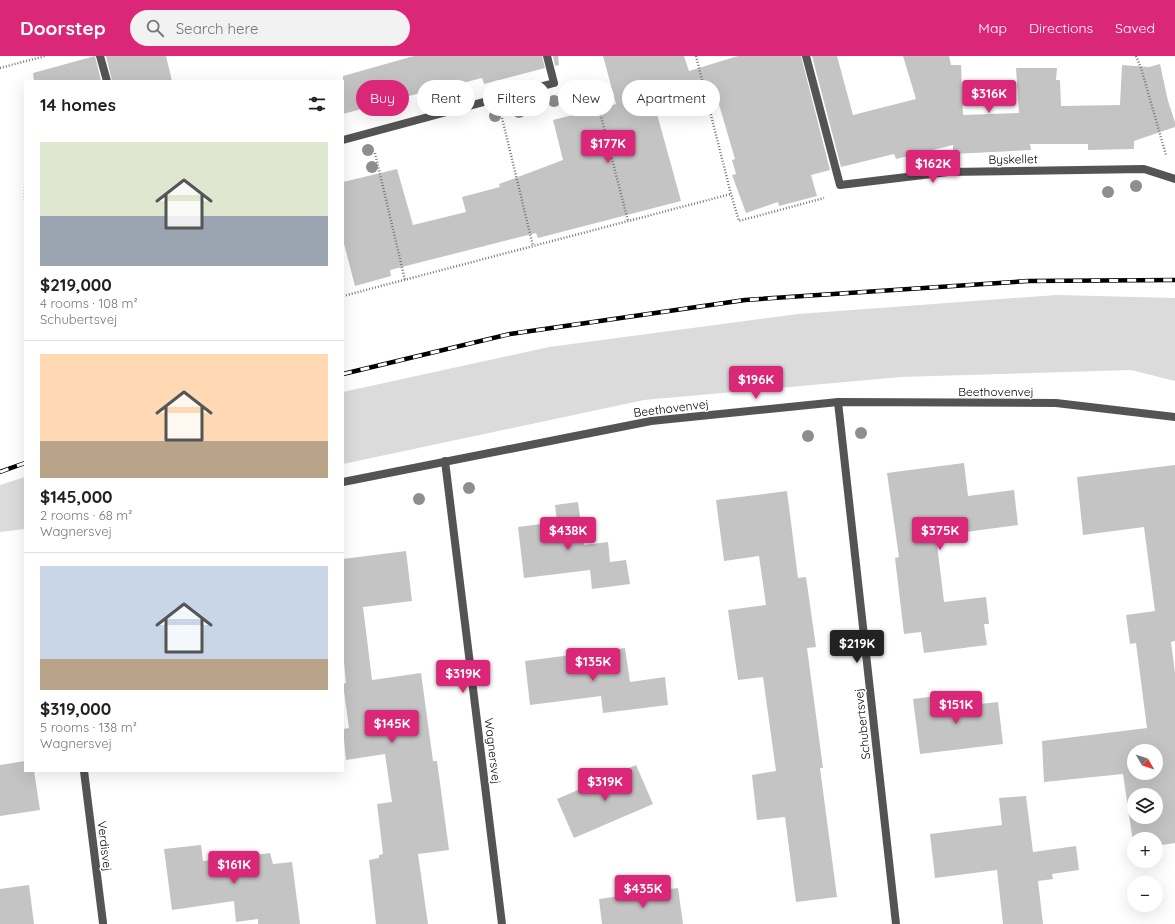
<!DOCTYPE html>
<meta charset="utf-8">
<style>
body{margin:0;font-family:Quicksand,sans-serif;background:#f2f2f2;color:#202124;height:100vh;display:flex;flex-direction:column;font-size:15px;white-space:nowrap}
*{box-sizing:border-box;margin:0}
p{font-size:13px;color:#757577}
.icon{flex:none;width:22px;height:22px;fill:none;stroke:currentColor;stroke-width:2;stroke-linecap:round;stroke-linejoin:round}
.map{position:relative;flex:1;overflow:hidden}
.sheet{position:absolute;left:24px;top:24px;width:320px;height:692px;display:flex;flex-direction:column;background:#fff;border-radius:0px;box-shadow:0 4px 16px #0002}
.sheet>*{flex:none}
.guide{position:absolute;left:356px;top:24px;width:380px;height:36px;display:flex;gap:8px}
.needle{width:26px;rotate:129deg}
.controls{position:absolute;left:1127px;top:688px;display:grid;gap:8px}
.controls a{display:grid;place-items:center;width:36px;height:36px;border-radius:50%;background:#fff;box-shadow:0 4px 16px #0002;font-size:20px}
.price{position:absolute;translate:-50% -34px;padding:0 9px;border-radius:4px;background:#db2777;color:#fff;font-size:13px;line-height:26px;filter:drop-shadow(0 1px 2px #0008)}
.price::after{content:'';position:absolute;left:50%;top:24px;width:12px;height:9px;margin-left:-6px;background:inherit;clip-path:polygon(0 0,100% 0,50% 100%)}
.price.active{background:#222;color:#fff}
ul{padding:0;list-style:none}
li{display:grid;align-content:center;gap:8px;height:212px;padding:0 16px}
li+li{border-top:1px solid #e0e0e0}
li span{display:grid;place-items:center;height:124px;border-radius:0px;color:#555}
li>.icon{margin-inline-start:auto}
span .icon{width:72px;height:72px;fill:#fffc;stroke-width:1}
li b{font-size:17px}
h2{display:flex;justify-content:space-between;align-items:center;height:48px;padding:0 16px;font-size:17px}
.pill{padding:0 14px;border-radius:18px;background:#fff;box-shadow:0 4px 16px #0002;font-size:14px;line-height:36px}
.pill.active{background:#db2777;color:#fff}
header{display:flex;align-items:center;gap:24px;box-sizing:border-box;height:56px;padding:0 20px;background:#db2777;color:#fff}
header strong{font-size:19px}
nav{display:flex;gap:22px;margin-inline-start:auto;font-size:14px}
.search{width:280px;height:36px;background:#f2f2f2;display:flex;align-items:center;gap:10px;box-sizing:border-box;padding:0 14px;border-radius:22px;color:#757577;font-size:15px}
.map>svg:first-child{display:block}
</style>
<header>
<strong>Doorstep</strong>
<div class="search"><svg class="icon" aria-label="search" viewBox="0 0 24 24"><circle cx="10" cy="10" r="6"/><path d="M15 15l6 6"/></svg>Search here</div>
<nav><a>Map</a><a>Directions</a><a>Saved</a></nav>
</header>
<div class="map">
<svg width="1175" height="868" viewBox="0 0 1175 868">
<rect width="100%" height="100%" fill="#fff"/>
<g fill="#dbdbdb">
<path d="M1057 239 1175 242V325L1131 314 901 321 644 344 343 408V336L549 291 798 258Z"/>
<path d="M25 421V473L0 476V429Z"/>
</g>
<g fill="#c4c4c4" fill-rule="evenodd">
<path d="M95 0 101 25H34L33 17Z"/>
<path d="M106 0H166L172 25H112Z"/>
<path d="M414 0H542L545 12 484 28 482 22 431 35V34L343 58V20Z"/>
<path d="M553 0H558L559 9 555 10Z"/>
<path d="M603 0H684L689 15 738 0H801L830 114 811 119 817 140 779 150 778 146 746 157 732 119 736 118 732 104 735 103 718 45H715L713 35 654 47 681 145 538 182 536 177 390 214 391 220 355 230 343 184V126L397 113 413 169 466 156 462 141 500 131 499 128 563 104 553 64 616 48Z"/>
<path d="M812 0H837L853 59 916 43 903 0H949L951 9H961L963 59 1019 57 1016 12H1057L1056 24H1060L1061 50 1120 49 1122 9 1149 11 1160 8 1168 45 1175 66V71L1134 85V93L1088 94V88H1030L1031 94 953 98V89L896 103 894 98 841 111Z"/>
<path d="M964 407 968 440 1014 434 1018 469 936 480 944 546 986 541 989 568H984L987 589 924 597 921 576 904 578 895 502 899 501 887 417Z"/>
<path d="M1175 409V585L1171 586 1175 617V787L1156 790V783H1134V793L1123 718 1044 726 1042 685 1147 672 1136 587 1130 588 1126 559 1155 555 1144 471 1083 479 1077 421ZM1134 695H1156V717H1134ZM1134 739H1156V761H1134Z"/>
<path d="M787 435 798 522 806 521 816 591 807 592 823 712H820L837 841 796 846 785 761 757 764 752 719 776 715 763 621 738 624 728 554 766 549 759 500 724 505 716 444Z"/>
<path d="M578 446 584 489 608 486 610 506 626 504 630 528 592 533 590 514 524 522 518 471 557 466 555 449Z"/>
<path d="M406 495 412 545 363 551 372 624 421 617 433 705H437L449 794 418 798 428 868H376L369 804 379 802V799L383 798 377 748 392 746 385 698 346 704 343 673 349 672 343 628 346 627 343 596V503Z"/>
<path d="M625 592 630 626 665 621 668 649 603 657 601 640 530 649 525 605Z"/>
<path d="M952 638 953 651 998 646 1003 688 920 698 913 643Z"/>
<path d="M25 705V715H34L40 754 0 760V709Z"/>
<path d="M636 709 653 748 574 782 557 743Z"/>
<path d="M1026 740 1033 796 1076 790 1079 814 1052 818 1053 823 1038 825 1043 868H1003L997 814 935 822 930 778 1002 769 999 742Z"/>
<path d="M201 789 203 805 270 797 273 808 292 806 300 868H258V863L236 866 234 845 172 854 164 793Z"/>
<path d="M29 829 34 868H0V833Z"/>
<path d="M678 832 683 868H602L599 843Z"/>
</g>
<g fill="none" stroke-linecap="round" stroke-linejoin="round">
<g stroke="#767676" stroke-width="2.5" stroke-dasharray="1 2" stroke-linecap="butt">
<path d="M696 0 731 138 739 165 824 142"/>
<path d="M1136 0 1141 12 1166 99"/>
<path d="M0 12 45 0"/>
<path d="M572 36 598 49 628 165"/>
<path d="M502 62 533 190"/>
<path d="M375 97 405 224"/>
<path d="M25 131V144"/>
<path d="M343 240 731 138"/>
</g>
<g stroke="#545454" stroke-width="8">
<path d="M100 0 107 25"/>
<path d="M806 0 840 129 948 116 1144 113 1175 123"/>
<path d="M343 84 554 27 547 0"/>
<path d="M838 346 896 868"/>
<path d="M445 405 502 868"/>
<path d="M343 426 651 365 838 346 1056 347 1175 361"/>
<path d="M84 715 103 867"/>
</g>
<g stroke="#000" stroke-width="4.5">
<g id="rail">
<path d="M343 318 510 278 745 244 1028 225 1175 224"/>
<path d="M0 416 25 407"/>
</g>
</g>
<use href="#rail" stroke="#fff" stroke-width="3" stroke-dasharray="9" stroke-linecap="butt"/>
</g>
<g fill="#8e8e8e">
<circle cx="554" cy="45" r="6"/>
<circle cx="538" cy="50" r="6"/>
<circle cx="519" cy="56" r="6"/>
<circle cx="495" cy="60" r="6"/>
<circle cx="368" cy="94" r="6"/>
<circle cx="372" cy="111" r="6"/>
<circle cx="1136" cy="130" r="6"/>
<circle cx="1108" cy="136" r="6"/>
<circle cx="861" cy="377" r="6"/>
<circle cx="808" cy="380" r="6"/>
<circle cx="469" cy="432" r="6"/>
<circle cx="419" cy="443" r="6"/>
</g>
<g text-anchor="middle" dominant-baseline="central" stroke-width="3" stroke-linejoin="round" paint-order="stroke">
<g font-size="12" fill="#000" stroke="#fff">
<text transform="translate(1013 103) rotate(-1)">Byskellet</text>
<text x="996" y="335">Beethovenvej</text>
<text transform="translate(671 352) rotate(-7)">Beethovenvej</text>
<text transform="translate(862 668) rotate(-96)">Schubertsvej</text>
<text transform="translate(493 695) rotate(83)">Wagnersvej</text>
<text transform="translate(105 790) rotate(83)">Verdisvej</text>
</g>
</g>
</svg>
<div class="controls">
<a><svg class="needle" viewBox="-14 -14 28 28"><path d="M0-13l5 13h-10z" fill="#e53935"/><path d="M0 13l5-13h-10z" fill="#757577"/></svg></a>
<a><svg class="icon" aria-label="layers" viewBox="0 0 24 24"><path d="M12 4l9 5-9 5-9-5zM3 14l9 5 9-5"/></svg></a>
<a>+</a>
<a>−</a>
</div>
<b class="price" style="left:989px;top:58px">$316K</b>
<b class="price" style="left:608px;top:108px">$177K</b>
<b class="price" style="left:933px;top:128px">$162K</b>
<b class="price" style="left:756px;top:344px">$196K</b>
<b class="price" style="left:568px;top:495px">$438K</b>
<b class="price" style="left:940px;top:495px">$375K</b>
<b class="price active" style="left:857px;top:608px">$219K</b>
<b class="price" style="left:593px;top:626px">$135K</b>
<b class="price" style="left:463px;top:638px">$319K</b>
<b class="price" style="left:956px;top:669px">$151K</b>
<b class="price" style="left:392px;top:688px">$145K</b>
<b class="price" style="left:605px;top:746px">$319K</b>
<b class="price" style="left:234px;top:829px">$161K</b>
<b class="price" style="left:643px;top:853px">$435K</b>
<div class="guide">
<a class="pill active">Buy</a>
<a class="pill">Rent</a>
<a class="pill">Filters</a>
<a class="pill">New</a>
<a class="pill">Apartment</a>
</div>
<section class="sheet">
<h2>14 homes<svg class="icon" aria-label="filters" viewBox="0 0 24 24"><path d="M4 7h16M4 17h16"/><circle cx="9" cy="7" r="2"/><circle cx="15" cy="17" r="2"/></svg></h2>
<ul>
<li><span style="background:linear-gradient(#dfe7d0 60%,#9aa5b1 0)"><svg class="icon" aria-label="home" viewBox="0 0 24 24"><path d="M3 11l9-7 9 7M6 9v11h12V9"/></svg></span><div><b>$219,000</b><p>4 rooms · 108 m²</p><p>Schubertsvej</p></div></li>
<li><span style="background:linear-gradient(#ffd9b3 70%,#b9a48a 0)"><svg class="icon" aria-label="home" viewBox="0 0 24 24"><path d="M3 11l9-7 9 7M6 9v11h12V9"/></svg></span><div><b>$145,000</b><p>2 rooms · 68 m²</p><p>Wagnersvej</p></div></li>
<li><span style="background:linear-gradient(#c9d6e8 75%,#b9a48a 0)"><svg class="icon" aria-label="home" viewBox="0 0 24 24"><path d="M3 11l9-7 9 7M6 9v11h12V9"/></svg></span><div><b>$319,000</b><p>5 rooms · 138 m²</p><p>Wagnersvej</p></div></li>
</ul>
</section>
</div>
